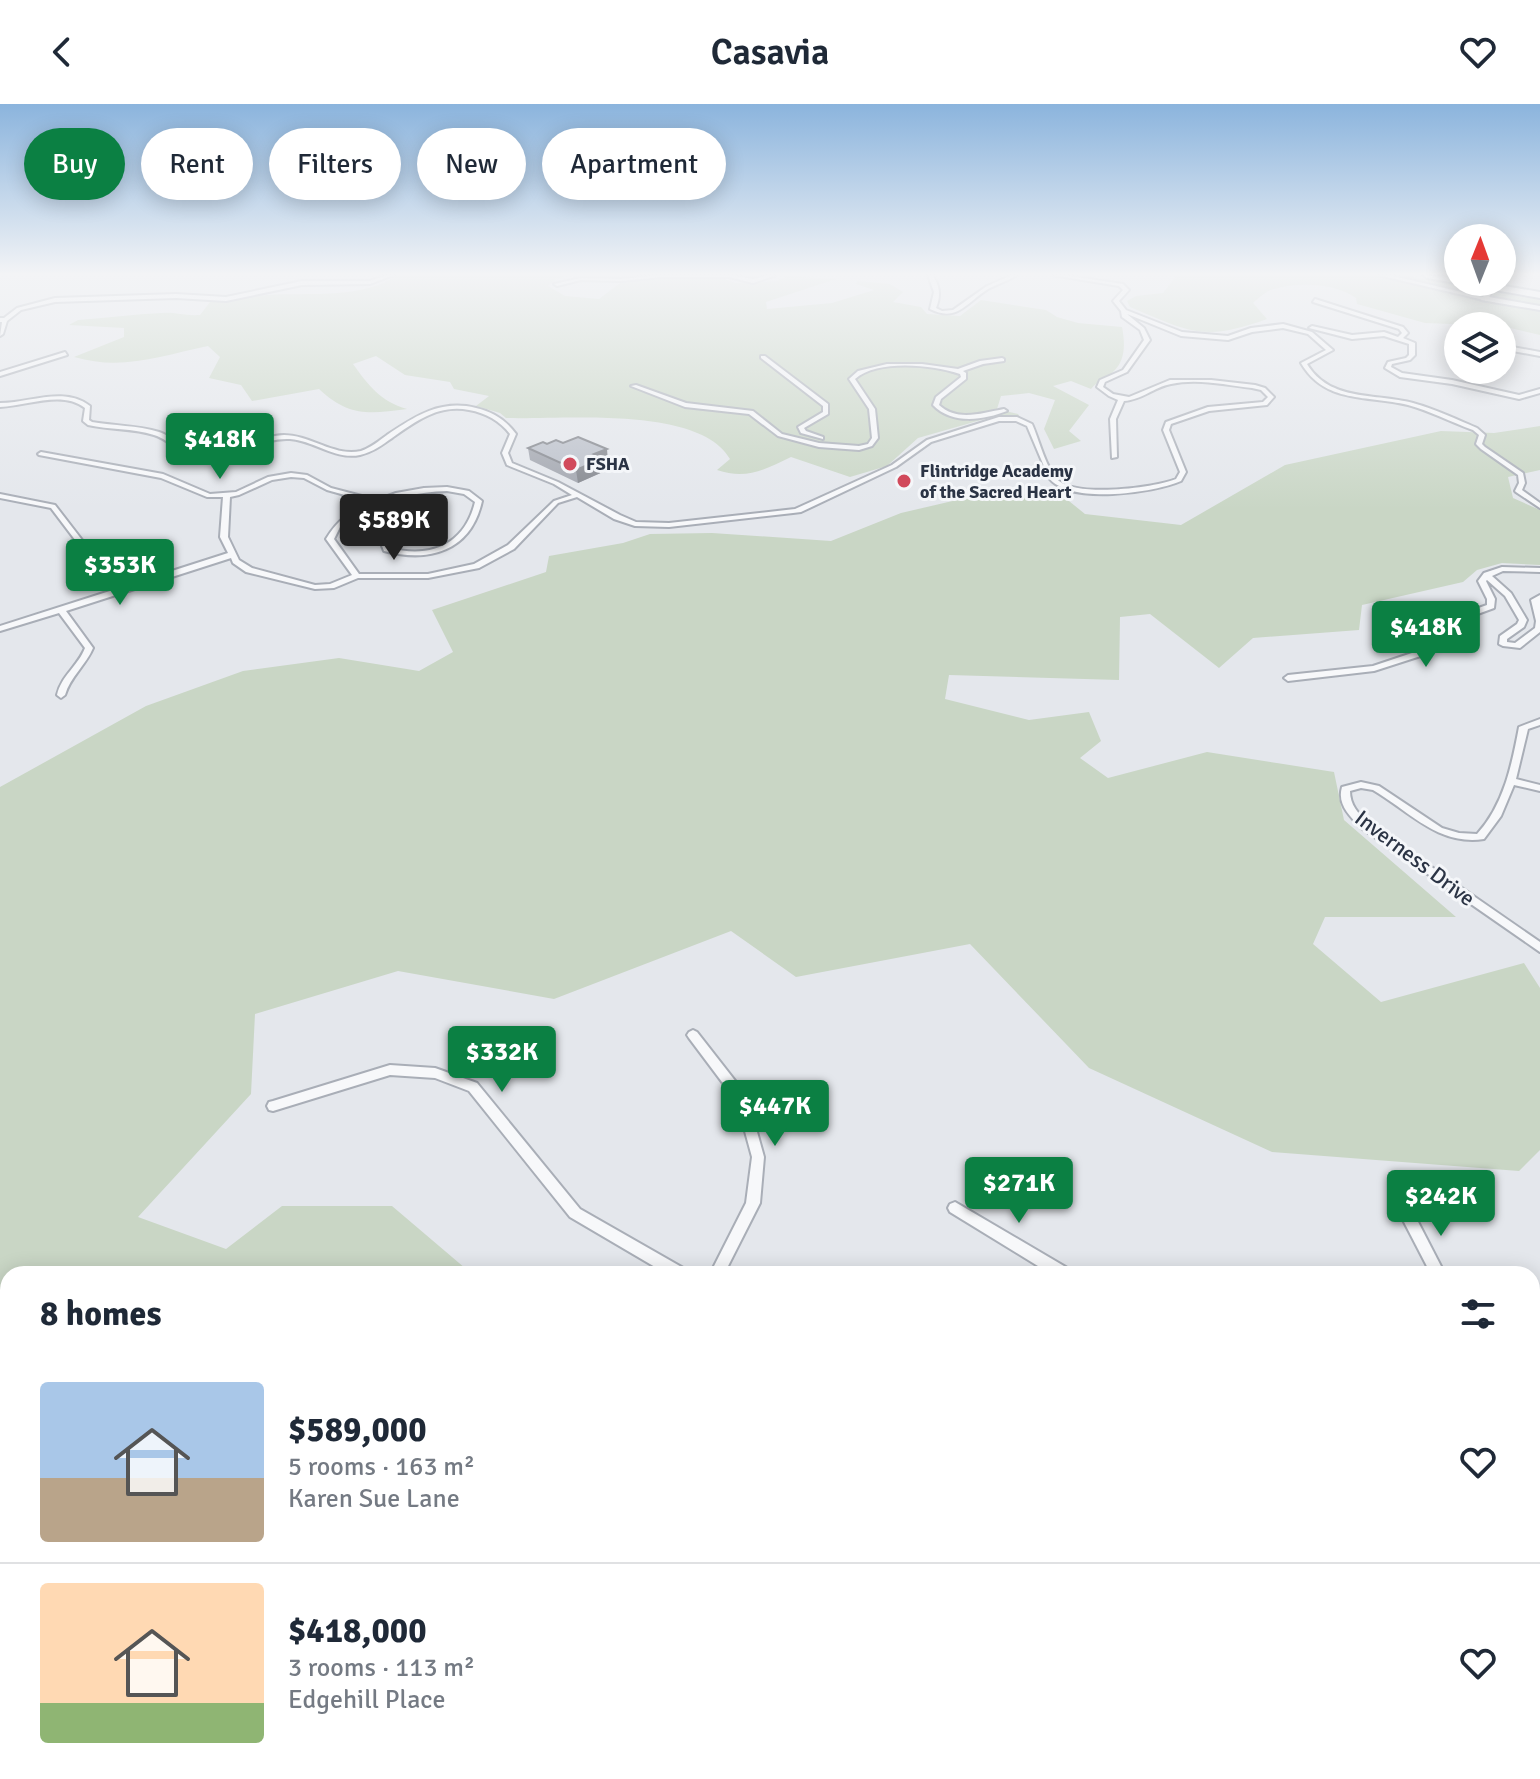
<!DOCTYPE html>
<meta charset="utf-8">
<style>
body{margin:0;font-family:Signika,sans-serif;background:#f6f6f7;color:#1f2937;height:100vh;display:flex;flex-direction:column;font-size:30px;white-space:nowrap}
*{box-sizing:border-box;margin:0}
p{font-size:26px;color:#747a83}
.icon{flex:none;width:44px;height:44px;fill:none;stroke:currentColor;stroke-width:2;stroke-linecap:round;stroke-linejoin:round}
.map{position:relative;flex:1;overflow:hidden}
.side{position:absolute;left:0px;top:1162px;width:1540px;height:514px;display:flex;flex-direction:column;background:#fff;border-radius:24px 24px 0 0;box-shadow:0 4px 20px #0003}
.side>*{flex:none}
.top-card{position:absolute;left:24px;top:24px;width:800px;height:72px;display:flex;gap:16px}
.needle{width:52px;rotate:1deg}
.controls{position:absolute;left:1444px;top:120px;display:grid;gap:16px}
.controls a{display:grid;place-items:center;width:72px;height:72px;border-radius:50%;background:#fff;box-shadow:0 4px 20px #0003;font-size:40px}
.price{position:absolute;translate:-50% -68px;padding:0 18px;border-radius:8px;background:#0b8043;color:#fff;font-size:26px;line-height:52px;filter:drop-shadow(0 2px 4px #0008)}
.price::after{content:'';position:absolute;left:50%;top:48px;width:24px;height:18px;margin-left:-12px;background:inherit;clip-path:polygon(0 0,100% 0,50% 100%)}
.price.selected{background:#222;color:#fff}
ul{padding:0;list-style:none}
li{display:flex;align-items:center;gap:24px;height:200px;padding:0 40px}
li+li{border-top:2px solid #e0e1e3}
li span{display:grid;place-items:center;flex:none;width:224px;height:160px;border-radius:8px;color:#555}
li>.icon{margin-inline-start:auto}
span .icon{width:96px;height:96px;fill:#fffc;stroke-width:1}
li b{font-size:34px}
h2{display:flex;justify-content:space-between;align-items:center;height:96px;padding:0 40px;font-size:34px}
.tag{padding:0 28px;border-radius:36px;background:#fff;box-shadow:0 4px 20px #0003;font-size:28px;line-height:72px}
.tag.selected{background:#0b8043;color:#fff}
header{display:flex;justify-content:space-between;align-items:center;height:104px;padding:0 40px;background:#fff;font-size:36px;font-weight:600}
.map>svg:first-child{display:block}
</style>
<header><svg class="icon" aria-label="back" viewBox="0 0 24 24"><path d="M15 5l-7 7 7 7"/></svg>Casavia<svg class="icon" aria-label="heart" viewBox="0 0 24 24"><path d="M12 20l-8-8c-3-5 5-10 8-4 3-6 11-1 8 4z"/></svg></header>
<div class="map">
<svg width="1540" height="1675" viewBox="0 0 1540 1675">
<rect width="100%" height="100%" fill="#e4e7ec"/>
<g fill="#c9d6c5">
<path d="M397 171H558L565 173 556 175 548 182 565 192 599 195 620 179 667 173H720L735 179H755L777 177 787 172 836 175 766 198 767 205 832 199 874 186 856 180 857 177 890 180 903 188 893 198 921 203 927 210 960 212 981 196 1046 206 1057 213 1078 219 1122 223C1125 239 1126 256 1113 268 1105 276 1098 276 1091 285L1071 277 1053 282 1089 301 1069 327 1081 337 1054 345 1044 325 1055 296 1029 289 1001 292 997 305 1018 310 1020 313 995 312 918 334 887 362 850 373 791 353C764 366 746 376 717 366L730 355C699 301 562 316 506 314L500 309 476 302 489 292 454 285 450 278 405 271 376 252 353 260C369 282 380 297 407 305 369 310 349 313 319 285L252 297 241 281 209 274 220 253 208 242C160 252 122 267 74 253L124 233V224L69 221 78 216C106 214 134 210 162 209 175 208 184 212 200 211L210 198C230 197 248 193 267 191 306 188 364 196 397 171Z"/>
<path d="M1177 171H1402L1540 196V231L1502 222 1425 219 1357 200 1356 194C1335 179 1298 178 1274 185 1266 187 1259 194 1253 199L1267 215C1203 238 1190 228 1130 203L1127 197 1136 192 1163 189Z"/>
<path d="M1540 322V366L1508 373 1513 394 1540 406V461L1502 459 1477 466 1463 478 1362 501 1359 526 1253 534 1219 564 1150 510 1120 513 1119 576 949 571 945 595 1029 616 1089 608 1101 637 1080 654 1108 674 1207 648 1334 668 1344 716 1456 813H1325L1313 840 1381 898 1524 859 1540 884V1046L1519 1067 1272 1048 1089 964 970 840 796 873 731 827 554 895 398 867 255 910 251 990 138 1113 226 1145 282 1102H392L472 1170H8V1504L0 1508V683L146 602 243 567 339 554 419 567 453 548 432 506 546 468 549 452 623 439 650 430 712 429 831 437 901 409 974 392 1004 390 1064 393 1085 410 1181 421 1285 361 1441 327 1494 329Z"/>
</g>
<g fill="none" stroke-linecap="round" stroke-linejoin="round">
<g stroke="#a9aeb7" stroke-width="4">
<g id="minor">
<path d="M387 171H394L370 180 302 181 226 197 176 194 55 198 21 206 7 217 3 230 0 232 2 218H0V214H4L17 204 55 194 176 190 226 193 302 177H370Z"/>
<path d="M658 171H732L753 175 769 171H776L753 179 729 173H661L621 177 581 176 557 182 554 180 581 174 621 175Z"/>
<path d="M928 171H932C940 181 941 192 936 204L942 207 953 206 987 182 1012 171H1017C1008 177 997 180 988 185 967 198 957 219 930 205L934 188Z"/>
<path d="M1052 171H1063L1123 180 1129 186 1119 197 1126 206 1182 228 1228 232 1251 224 1283 220 1312 228 1333 246 1307 260C1330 298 1376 289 1413 299 1435 305 1456 315 1477 324L1485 331 1482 340 1485 343 1523 369 1525 379 1522 386 1540 399V404L1516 388 1515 387 1519 379 1518 371 1481 345 1476 340 1479 331 1473 326C1451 318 1430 307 1408 301 1367 291 1325 300 1301 259L1326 246 1308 230 1283 224 1252 228 1228 236 1181 232 1127 210 1144 224 1150 236 1127 268 1105 278 1103 283 1113 290 1129 293 1170 276H1211L1255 281 1265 284 1274 293 1267 301 1209 307 1171 320 1169 326 1186 368 1181 377C1153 389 1070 401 1049 374L1027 322 1016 317H999L931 338 896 363 801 408 793 409 669 423 635 422 614 415 577 393 558 399 514 445 479 464 428 474H358L334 484 315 485 246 468 233 459 231 454 66 507 93 544C86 561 70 573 65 591L61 594 57 591C61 572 78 562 85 544L59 509 0 527V522L113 486 51 404 0 394V390L55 401 119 484 228 449 220 433 223 393H207L161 374 39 351 38 350 41 348 163 370 210 390 236 388 268 373 291 369 307 371 331 384 377 396 396 389 424 384 447 383 469 387 482 397C471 447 430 459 384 447L374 421 354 412 340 423 334 435 359 470H428L474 460 508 441 554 397 572 391 554 380 507 361 502 349 510 330C500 317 486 309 469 306 439 300 416 317 392 334 382 341 373 348 360 351 335 356 315 337 290 335 259 333 233 357 202 355 183 354 171 336 154 331 133 324 109 326 88 321L83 317 85 304C62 286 27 302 0 303V299C30 299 64 282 90 302L89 316 92 318C114 322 137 321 159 328 174 333 186 349 201 351 230 354 255 332 284 331 311 331 334 353 361 347 370 344 379 337 387 331 415 312 441 295 476 304 493 308 506 316 516 330L508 349 512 359 558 378 620 411 636 418 669 419 795 405 892 361 927 336 999 313H1017L1032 320C1039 335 1046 366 1059 377 1079 393 1153 384 1176 375L1180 368 1163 326 1166 318 1208 303 1263 298 1268 293 1261 286 1252 284C1226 281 1197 274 1171 280 1154 283 1142 296 1124 297L1116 315 1117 353 1112 354 1110 315 1118 296 1109 292 1097 283 1100 276 1123 266 1144 236 1140 226 1122 213 1121 207 1113 197 1123 186 1119 182ZM291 373 304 374 327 386 370 398C350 408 338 415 326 435L352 471 330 480 315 481 252 464 239 456 228 433 230 393 239 391 272 376ZM447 387 464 390 475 398C465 440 431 455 390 444L380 418 359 409C388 395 415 388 447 387Z"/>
<path d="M1315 195 1403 223 1408 229 1403 234 1415 239V251L1410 256 1392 260 1391 263 1402 269 1452 276 1519 291 1540 285V289L1519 295 1452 280 1400 273 1385 264 1388 258 1406 254 1409 251V240L1384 232 1352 235 1309 224 1312 222 1352 231 1384 228 1398 233 1402 229 1399 225 1313 198Z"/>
<path d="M1502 241 1540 248V252L1502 245Z"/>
<path d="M65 248 67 251 0 272V268Z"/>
<path d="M761 252H765L828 300V310L804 324 806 327 823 333V335L801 329 798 323 823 308V302L761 254Z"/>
<path d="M1002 254 1004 255V257L983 260 963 267 966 269V275L941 295 939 301C957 318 982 309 1004 305L1007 307C984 316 952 321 933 301L936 293 961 273 960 270C933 261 878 255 855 275L875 305 878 334 872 342 859 346 819 343 778 332 749 310 685 303 631 282 636 281 686 299 753 307 782 330 819 339 859 342 868 340 872 334 869 305 849 275 858 267 887 260H922L958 265 980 257Z"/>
<path d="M1502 463 1540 464V468L1503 467 1492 472 1511 489 1527 516 1524 523 1507 535V538L1515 539 1535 524 1536 517 1531 496 1540 491V528L1520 544 1503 542 1499 540 1500 532 1517 520 1519 516 1505 492 1487 476 1486 477 1495 495 1494 504 1442 523 1438 532 1439 543 1433 548 1374 567 1288 577 1284 574 1288 571 1373 562 1427 544 1431 542 1430 532 1436 519 1487 501V495L1478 477 1484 469Z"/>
<path d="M1540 615V621L1528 625 1516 675 1540 681V687L1514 681 1501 712 1484 735C1438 742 1409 707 1373 686L1361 684 1350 687C1350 701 1358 709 1368 719L1540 838V848L1360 723C1349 711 1337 700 1342 683L1361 678 1379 682 1442 724 1459 729 1477 730C1504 701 1512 660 1519 623Z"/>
<path d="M693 926 697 928 747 992 764 1053 760 1099 724 1170H710L746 1099 752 1053 737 998 689 934 687 931 689 928Z"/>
<path d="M390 961 435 964 477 979 580 1105 685 1165 687 1170H667L570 1113 469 987 435 974 390 971 273 1007 269 1006 267 1002 269 998 273 997Z"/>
<path d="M955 1098 1069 1165 1071 1170H1051L950 1108 948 1104 950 1100Z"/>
<path d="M1410 1110 1415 1112 1445 1170H1431L1403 1116 1405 1112Z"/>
<path d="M1532 1344 1538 1346 1540 1351V1376L1534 1374 1532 1369Z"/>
<path d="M1532 1554 1540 1558V1577L1532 1573Z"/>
<path d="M144 1668H173L170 1675H141Z"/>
<path d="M510 1668H528L526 1675H508Z"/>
<path d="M794 1668H817L820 1675H797Z"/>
<path d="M1342 1668H1365L1368 1675H1345Z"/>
</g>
</g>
<g stroke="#a9aeb7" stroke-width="4">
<g id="tertiary">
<path d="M1378 171H1389L1487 194 1484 196Z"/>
<path d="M8 1506V1529L0 1532V1509Z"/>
<path d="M1101 1668H1131L1134 1675H1104Z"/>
</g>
</g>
<g stroke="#a9aeb7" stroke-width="4">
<path id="secondary" d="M1487 187 1491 189 1489 193 1540 202V206L1481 196Z"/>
</g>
<g stroke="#8b94a3" stroke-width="4">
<path id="motorway" d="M1423 171 1458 174V178H1481L1540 188V194L1427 174Z"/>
</g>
<use href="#minor" fill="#f7f8fa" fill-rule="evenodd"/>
<use href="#tertiary" fill="#f7f8fa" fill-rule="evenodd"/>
<use href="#secondary" fill="#fff" fill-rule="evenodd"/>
<use href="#motorway" fill="#fff" fill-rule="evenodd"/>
<g stroke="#a9aeb7" stroke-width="10" stroke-linecap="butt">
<path id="secondary-bridge" d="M1487 189 1495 178"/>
</g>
<use href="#secondary-bridge" stroke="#fff" stroke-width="8"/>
</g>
<path fill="#a1a5ae" d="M547 340 608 358 604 359 605 367 578 379 530 356 528 344Z"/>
<path fill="#83868d" d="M607 345 608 358 604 359 605 367 578 379 576 366 594 350Z"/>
<path fill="#bbc0ca" stroke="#83868d" stroke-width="2" d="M578 333 607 345 594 350 604 354 576 366 528 344 543 338 547 340 556 336 563 339Z"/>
<linearGradient id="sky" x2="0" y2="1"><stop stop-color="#8bb4dd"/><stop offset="0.42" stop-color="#f3f4f6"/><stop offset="1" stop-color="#f3f4f6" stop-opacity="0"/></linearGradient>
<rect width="1540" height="405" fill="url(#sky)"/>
<g fill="#d1495b" stroke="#f4f6f9" stroke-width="3">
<circle cx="570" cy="360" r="8"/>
<circle cx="904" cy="377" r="8"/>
</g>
<g text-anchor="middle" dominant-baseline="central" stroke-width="6" stroke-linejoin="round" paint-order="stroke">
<g font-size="18" font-weight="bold" fill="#2b3445" stroke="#f4f6f9" text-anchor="start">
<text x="586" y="360">FSHA</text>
<text x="920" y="367">Flintridge Academy<tspan x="920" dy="21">of the Sacred Heart</tspan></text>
</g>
<g font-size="22" fill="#2b3445" stroke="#f4f6f9">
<text transform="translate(1415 754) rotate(37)">Inverness Drive</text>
</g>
</g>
</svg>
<div class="controls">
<a><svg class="needle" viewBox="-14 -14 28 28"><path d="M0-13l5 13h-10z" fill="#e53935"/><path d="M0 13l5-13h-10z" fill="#747a83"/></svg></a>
<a><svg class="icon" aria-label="layers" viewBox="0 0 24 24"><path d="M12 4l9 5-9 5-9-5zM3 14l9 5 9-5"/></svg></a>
</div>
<b class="price" style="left:220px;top:377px">$418K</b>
<b class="price selected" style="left:394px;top:458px">$589K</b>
<b class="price" style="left:120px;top:503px">$353K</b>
<b class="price" style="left:1426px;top:565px">$418K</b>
<b class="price" style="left:502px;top:990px">$332K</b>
<b class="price" style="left:775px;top:1044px">$447K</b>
<b class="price" style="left:1019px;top:1121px">$271K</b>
<b class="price" style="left:1441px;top:1134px">$242K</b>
<div class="top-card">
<a class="tag selected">Buy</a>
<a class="tag">Rent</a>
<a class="tag">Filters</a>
<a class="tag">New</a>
<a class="tag">Apartment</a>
</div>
<section class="side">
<h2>8 homes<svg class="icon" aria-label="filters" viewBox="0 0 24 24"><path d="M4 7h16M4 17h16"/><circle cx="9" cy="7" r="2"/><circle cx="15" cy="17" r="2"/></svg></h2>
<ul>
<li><span style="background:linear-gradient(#a9c7e8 60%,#b9a48a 0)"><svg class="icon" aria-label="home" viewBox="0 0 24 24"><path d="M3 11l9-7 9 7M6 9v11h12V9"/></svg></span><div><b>$589,000</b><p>5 rooms · 163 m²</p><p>Karen Sue Lane</p></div><svg class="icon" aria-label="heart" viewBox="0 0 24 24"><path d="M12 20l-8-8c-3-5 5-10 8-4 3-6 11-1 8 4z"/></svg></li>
<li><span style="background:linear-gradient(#ffd9b3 75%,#8fb573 0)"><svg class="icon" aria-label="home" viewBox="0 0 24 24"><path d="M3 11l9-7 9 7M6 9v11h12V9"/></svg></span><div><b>$418,000</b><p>3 rooms · 113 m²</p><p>Edgehill Place</p></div><svg class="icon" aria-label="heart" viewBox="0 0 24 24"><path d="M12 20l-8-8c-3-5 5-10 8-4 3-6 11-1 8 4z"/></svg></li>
</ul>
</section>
</div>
